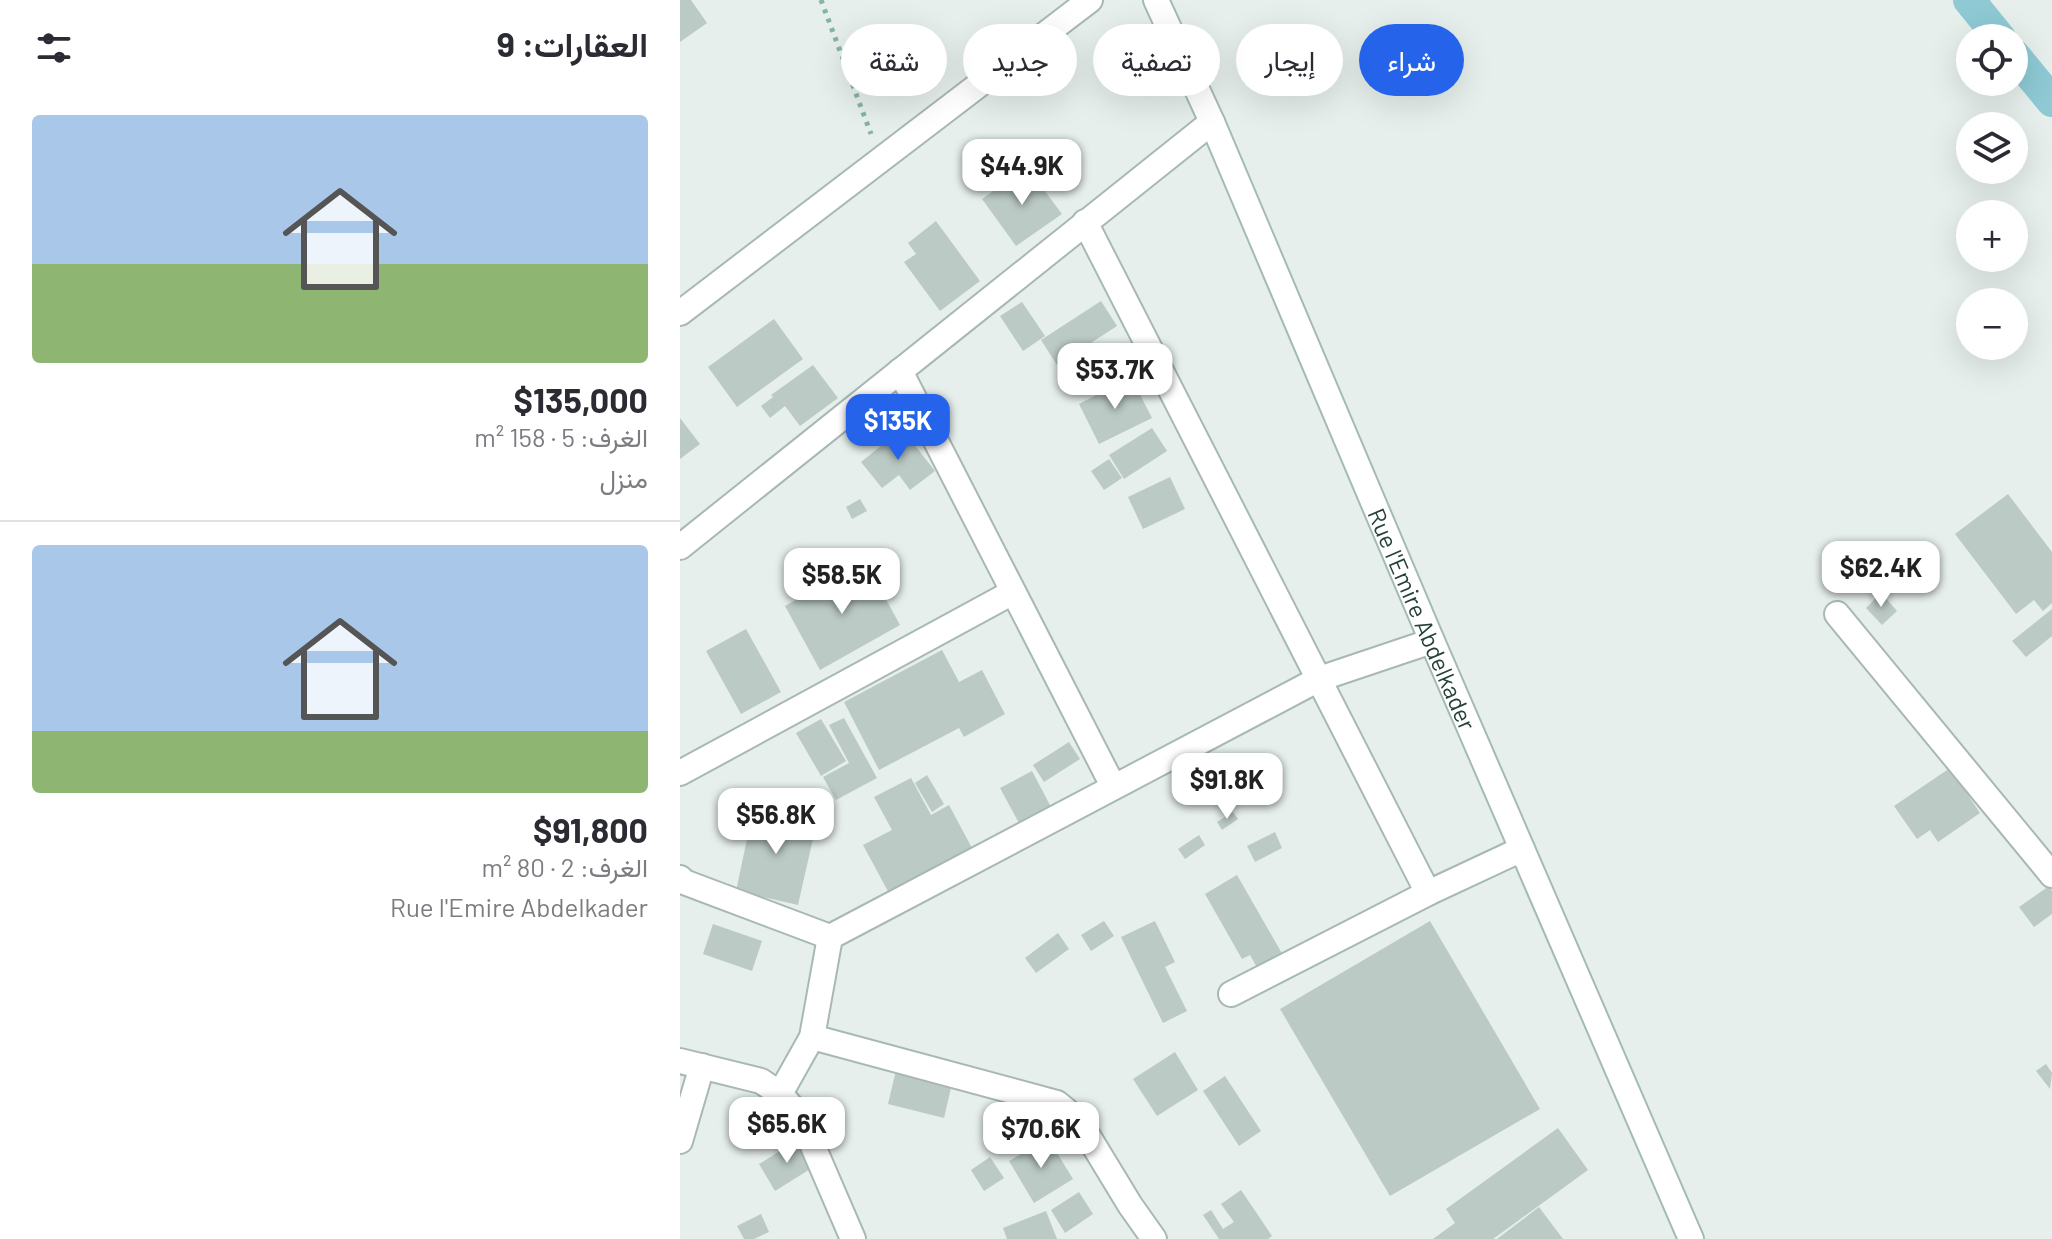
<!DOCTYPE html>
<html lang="ar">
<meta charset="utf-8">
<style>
body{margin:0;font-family:Barlow,Vazirmatn,sans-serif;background:#f2f2f3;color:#2b2b33;direction:rtl;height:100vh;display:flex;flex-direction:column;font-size:30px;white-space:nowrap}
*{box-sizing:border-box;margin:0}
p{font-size:26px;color:#7c7c81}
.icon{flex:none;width:44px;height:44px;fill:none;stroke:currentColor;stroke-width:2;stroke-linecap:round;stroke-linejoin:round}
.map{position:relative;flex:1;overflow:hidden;direction:ltr}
.side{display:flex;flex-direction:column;background:#fff;width:680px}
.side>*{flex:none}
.hud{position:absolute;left:24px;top:24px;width:760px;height:72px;direction:rtl;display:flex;gap:16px}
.buttons{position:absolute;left:1276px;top:24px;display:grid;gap:16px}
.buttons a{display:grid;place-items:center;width:72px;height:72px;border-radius:50%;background:#fff;box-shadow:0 8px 32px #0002;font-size:40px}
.price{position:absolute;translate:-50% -68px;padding:0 18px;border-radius:16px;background:#fff;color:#222;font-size:26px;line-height:52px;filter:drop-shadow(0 2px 4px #0008)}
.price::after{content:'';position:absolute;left:50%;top:48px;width:24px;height:18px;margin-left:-12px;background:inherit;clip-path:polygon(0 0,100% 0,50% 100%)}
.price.on{background:#2563eb;color:#fff}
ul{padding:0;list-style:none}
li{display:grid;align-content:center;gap:16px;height:424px;padding:0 32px}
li+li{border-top:2px solid #e1e1e2}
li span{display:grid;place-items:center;height:248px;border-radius:8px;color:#555}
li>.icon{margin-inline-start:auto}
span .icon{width:144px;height:144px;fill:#fffc;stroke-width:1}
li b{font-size:34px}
h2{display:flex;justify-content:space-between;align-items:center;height:96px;padding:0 32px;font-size:34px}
.chip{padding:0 28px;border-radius:36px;background:#fff;box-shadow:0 8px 32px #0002;font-size:28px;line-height:72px}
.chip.on{background:#2563eb;color:#fff}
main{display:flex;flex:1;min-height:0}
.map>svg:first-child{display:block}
</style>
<main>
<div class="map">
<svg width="1372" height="1239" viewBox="0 0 1372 1239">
<rect width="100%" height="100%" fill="#e6efeb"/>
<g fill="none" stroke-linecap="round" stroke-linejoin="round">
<g stroke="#8ec9d4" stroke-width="32">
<path d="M1289 0 1320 38"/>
<path d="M1334 55 1372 101"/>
</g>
</g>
<g fill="#bbcac4">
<path d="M0 0H11L27 23 0 42Z"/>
<path d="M347 167 382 214 336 246 302 199Z"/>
<path d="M256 221 300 281 260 311 224 262 236 254 228 243Z"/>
<path d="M421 301 437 326 377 365 361 340Z"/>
<path d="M342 302 365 336 343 351 320 316Z"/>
<path d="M94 319 123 359 57 407 28 367Z"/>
<path d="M425 343 438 368 396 389 383 365Z"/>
<path d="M133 365 158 398 120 426 105 406 90 418 81 406 93 397 91 395Z"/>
<path d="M451 377 472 418 419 444 399 404Z"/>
<path d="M0 418 20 444 0 459Z"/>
<path d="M472 428 487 451 444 479 429 455Z"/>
<path d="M222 429 255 471 230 490 219 475 202 488 181 462Z"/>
<path d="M429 459 442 478 424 490 411 471Z"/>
<path d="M490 477 505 509 463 529 448 497Z"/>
<path d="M1328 494 1372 552V603L1363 611 1354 600 1336 614 1275 534Z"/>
<path d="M180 499 187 511 172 519 166 507Z"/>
<path d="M185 561 220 625 140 670 105 606Z"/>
<path d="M1201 593 1217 611 1202 625 1186 608Z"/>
<path d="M1372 609V636L1346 657 1332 641Z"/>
<path d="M66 629 101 692 61 714 26 651Z"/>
<path d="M262 650 279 682 302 670 325 714 284 737 279 728 199 770 164 702Z"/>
<path d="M164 718 197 778 156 800 143 777 169 763 149 725Z"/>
<path d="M141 719 166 761 141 776 116 733Z"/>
<path d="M389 742 400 759 364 782 353 765Z"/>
<path d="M1270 768 1300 813 1258 842 1250 830 1237 839 1214 806Z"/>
<path d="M352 771 371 807 340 825 320 788Z"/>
<path d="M247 775 264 804 252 812 235 783Z"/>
<path d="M231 778 251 815 269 805 293 850 210 895 183 845 212 830 194 797Z"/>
<path d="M74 806 137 821 118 905 56 891Z"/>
<path d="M553 812 558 819 542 830 537 822Z"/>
<path d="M595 832 602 848 575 862 567 846Z"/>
<path d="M519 835 525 845 505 859 498 849Z"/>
<path d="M557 875 604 957 579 971 570 955 562 959 525 894Z"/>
<path d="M1369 886 1372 891V914L1354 927 1339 907Z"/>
<path d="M424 921 434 936 411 951 401 935Z"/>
<path d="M475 921 495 962 485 967 507 1011 483 1023 441 937Z"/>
<path d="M750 921 860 1109 710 1196 600 1009Z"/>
<path d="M33 924 82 941 72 971 23 954Z"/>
<path d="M378 933 389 949 356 973 345 958Z"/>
<path d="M495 1052 518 1090 477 1116 453 1079Z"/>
<path d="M1366 1064 1372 1073 1370 1089 1356 1071Z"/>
<path d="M217 1066 273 1079 264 1118 208 1104Z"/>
<path d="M545 1076 581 1131 559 1146 523 1091Z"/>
<path d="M878 1128 908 1170 813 1239H753L775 1223 766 1209Z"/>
<path d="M368 1138 393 1179 354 1203 329 1161Z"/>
<path d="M119 1139 135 1166 95 1191 79 1164Z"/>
<path d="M310 1157 324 1178 304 1191 291 1170Z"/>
<path d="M561 1190 592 1236 588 1239H539L523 1215 531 1210 543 1229 554 1222 541 1204Z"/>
<path d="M399 1192 413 1214 385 1233 371 1210Z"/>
<path d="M859 1207 883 1239H817Z"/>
<path d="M366 1211 377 1239H327L323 1228Z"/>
<path d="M81 1214 89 1232 74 1239H64L57 1226Z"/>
</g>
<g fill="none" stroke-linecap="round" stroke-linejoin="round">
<g stroke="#a8b8b2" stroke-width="28">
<g id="street">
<path d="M405 222 748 893 842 849"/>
<path d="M0 313 410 0"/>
<path d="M220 371 433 786"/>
<path d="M0 547 532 122"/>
<path d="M1157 614 1372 875"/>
<path d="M0 773 333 592"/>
<path d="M0 878 4 882 150 937"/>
<path d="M551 994 748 893"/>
<path d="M132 1037 377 1103 399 1121 450 1205 474 1239"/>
<path d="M0 1061 81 1081 100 1094 120 1116 173 1239"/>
<path d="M100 1094 132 1037 150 937 639 679 752 641"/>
<path d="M0 1141 22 1066"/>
</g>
</g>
<g stroke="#a4bbb3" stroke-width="28">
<g id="secondary">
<path id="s1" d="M476 0 532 122 752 641 1011 1239"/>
</g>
</g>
<path stroke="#86b3a5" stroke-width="5" stroke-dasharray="4 6" stroke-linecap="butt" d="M141 0 191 134"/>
<use href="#street" stroke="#fff" stroke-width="24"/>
<use href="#secondary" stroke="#fff" stroke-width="24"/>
</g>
<g text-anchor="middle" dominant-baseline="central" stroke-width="8" stroke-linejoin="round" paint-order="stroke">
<g font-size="24" fill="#24423a" stroke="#f7fbf9">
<text stroke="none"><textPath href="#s1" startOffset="674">Rue l'Emire Abdelkader</textPath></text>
</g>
</g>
</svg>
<div class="buttons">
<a><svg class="icon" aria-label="locate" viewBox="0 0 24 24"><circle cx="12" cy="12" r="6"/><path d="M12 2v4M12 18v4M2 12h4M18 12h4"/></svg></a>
<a><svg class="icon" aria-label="layers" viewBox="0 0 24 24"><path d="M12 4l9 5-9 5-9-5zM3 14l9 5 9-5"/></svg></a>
<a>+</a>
<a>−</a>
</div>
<b class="price" style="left:342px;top:207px">$44.9K</b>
<b class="price" style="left:435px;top:411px">$53.7K</b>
<b class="price on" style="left:218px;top:462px">$135K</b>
<b class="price" style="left:1201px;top:609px">$62.4K</b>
<b class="price" style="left:162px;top:616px">$58.5K</b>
<b class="price" style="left:547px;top:821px">$91.8K</b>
<b class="price" style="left:96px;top:856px">$56.8K</b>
<b class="price" style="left:107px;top:1165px">$65.6K</b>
<b class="price" style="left:361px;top:1170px">$70.6K</b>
<div class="hud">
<a class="chip on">شراء</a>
<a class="chip">إيجار</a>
<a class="chip">تصفية</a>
<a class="chip">جديد</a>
<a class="chip">شقة</a>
</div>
</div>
<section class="side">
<h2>العقارات: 9<svg class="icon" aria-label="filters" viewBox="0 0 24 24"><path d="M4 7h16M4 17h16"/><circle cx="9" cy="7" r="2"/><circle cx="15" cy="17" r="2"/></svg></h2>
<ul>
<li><span style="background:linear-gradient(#a9c7e8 60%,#8fb573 0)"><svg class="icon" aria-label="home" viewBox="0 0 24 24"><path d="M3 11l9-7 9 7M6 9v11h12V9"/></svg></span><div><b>$135,000</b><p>الغرف: 5 · 158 m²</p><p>منزل</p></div></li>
<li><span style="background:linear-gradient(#a9c7e8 75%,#8fb573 0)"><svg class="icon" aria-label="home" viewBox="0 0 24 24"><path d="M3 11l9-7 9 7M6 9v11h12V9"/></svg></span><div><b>$91,800</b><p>الغرف: 2 · 80 m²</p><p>Rue l'Emire Abdelkader</p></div></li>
</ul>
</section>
</main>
